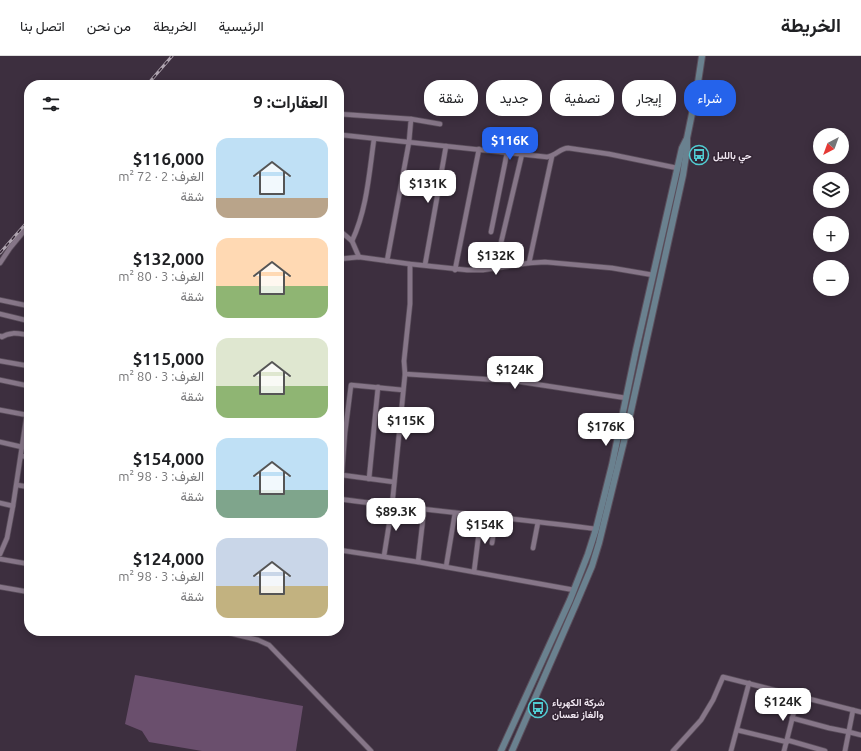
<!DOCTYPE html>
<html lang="ar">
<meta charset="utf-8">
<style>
body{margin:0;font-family:Ubuntu,Vazirmatn,sans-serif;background:#f2f2f2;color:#202124;direction:rtl;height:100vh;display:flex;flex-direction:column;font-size:15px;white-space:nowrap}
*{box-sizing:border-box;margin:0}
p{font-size:13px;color:#757577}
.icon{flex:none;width:22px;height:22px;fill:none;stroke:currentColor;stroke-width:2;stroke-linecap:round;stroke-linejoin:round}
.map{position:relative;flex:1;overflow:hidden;direction:ltr}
.panel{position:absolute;left:24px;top:24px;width:320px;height:556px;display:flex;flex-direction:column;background:#fff;border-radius:16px;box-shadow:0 2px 10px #0003;direction:rtl}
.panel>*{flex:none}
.banner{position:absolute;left:356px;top:24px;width:380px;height:36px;direction:rtl;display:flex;gap:8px}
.needle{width:26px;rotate:221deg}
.buttons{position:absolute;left:813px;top:72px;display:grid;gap:8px}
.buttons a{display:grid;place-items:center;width:36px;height:36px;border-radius:50%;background:#fff;box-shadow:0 2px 10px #0003;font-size:20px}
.price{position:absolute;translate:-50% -34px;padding:0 9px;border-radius:8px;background:#fff;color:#222;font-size:13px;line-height:26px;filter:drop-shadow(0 1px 2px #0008)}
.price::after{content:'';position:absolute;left:50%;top:24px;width:12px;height:9px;margin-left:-6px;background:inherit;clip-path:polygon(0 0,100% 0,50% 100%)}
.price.active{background:#2563eb;color:#fff}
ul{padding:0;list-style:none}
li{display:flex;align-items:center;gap:12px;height:100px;padding:0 16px}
li span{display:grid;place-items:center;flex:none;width:112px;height:80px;border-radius:12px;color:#555}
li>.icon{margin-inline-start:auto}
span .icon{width:48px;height:48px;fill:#fffc;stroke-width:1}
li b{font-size:17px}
h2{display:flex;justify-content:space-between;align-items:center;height:48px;padding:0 16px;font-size:17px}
.pill{padding:0 14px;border-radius:16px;background:#fff;box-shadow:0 2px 10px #0003;font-size:14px;line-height:36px}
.pill.active{background:#2563eb;color:#fff}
header{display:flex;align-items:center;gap:24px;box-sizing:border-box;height:56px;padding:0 20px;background:#fff;border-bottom:1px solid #e0e0e0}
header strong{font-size:19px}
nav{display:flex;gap:22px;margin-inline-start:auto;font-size:14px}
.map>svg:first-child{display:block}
</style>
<header>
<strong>الخريطة</strong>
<nav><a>الرئيسية</a><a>الخريطة</a><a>من نحن</a><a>اتصل بنا</a></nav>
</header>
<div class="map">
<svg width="861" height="695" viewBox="0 0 861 695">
<rect width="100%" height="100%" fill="#3d2f3f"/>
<path fill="#6a4f6d" d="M135 619 303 650 296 695H202L149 686 142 675 125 668Z"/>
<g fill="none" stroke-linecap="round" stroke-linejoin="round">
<g stroke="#5a4e5b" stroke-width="6">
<g id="minor">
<path d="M339 58 411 63 409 86 387 205"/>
<path d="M411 63 440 68"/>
<path d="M342 79 547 101C556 100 560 92 568 92L609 98 677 112"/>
<path d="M339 93 342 79H339"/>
<path d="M339 174 352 185 359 201"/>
<path d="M491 176 507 97"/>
<path d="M352 185C367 153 369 118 374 83"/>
<path d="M339 203 359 201 410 208 467 214H483L529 207 545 206 612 212 653 219"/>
<path d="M0 207 10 192 29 169"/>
<path d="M529 207 552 100"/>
<path d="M425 209 435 153 446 90"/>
<path d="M495 212 522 98"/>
<path d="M455 214 479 93"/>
<path d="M0 244 29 250"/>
<path d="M0 258 29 265"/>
<path d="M0 280 2 281C10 275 20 278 29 279"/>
<path d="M0 305 29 310"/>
<path d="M405 318 515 325 626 342"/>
<path d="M0 324 29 330"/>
<path d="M0 354 27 359"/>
<path d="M0 386 22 391"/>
<path d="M21 400 29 401"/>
<path d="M342 419 394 426"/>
<path d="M369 423 378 331"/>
<path d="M17 429 29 431"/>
<path d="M339 443C424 454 510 462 596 473"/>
<path d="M340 443 345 377 351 329 403 334"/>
<path d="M0 447 13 450"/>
<path d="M492 487 496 461"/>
<path d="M533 492 538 466"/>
<path d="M339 494 418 506 574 534"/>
<path d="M0 498 7 482 13 450 29 344"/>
<path d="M384 500 392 450 405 318 404 305 410 248V208"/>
<path d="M0 503 29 508"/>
<path d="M418 506 424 454"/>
<path d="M446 511 455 457"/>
<path d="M474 516 481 460"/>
<path d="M0 531 29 536"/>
<path d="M221 575 258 584 269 589 371 695"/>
<path d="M792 662 829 672 849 676 861 679"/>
<path d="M737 674 787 686"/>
<path d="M787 684 825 695"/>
<path d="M673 695 701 664 713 644 723 621 861 656"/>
<path d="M731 695 749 627"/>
<path d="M784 695 798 640"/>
<path d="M845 695 853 654"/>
</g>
</g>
<g stroke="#5a4e5b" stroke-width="8">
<g id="secondary">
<path d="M501 695 570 544 588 498 596 473 612 409 636 294 682 92 686 84"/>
<path d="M512 695 576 548 592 510 599 487 627 373 683 119 687 93V82L697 33 702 0"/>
</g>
</g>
<use href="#minor" stroke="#867688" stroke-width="4.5"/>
<use href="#secondary" stroke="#6a818f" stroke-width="6"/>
<g stroke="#b0a5b1" stroke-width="3">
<g id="rail">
<path d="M147 29 172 0"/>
<path d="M0 197 29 164"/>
</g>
</g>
<use href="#rail" stroke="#332534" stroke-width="1.5" stroke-dasharray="4.5" stroke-linecap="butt"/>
</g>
<defs>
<g id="bus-ring" transform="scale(1)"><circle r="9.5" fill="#332534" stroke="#51ccd2" stroke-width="1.5"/><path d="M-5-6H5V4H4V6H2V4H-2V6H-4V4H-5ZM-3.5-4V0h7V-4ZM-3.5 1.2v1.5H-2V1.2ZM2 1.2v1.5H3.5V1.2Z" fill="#51ccd2"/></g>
</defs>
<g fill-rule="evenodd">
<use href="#bus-ring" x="699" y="99"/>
<use href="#bus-ring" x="538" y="652"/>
</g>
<g text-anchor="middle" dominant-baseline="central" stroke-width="3" stroke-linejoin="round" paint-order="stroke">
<g font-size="10" font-weight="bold" fill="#f2e9f3" stroke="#332534" text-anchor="start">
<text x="713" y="99">حي بالليل</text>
<text x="552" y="646">شركة الكهرباء<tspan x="552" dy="12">والغاز نعسان</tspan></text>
</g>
</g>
</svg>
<div class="buttons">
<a><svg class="needle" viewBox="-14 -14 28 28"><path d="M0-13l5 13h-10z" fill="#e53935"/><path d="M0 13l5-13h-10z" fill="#757577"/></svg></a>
<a><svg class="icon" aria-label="layers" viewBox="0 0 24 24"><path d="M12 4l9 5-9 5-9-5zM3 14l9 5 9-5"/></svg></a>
<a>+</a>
<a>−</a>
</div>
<b class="price active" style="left:510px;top:105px">$116K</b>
<b class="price" style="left:428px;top:148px">$131K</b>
<b class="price" style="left:496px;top:220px">$132K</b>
<b class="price" style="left:515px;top:334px">$124K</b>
<b class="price" style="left:406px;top:385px">$115K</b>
<b class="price" style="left:606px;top:391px">$176K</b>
<b class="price" style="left:396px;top:476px">$89.3K</b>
<b class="price" style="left:485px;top:489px">$154K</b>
<b class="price" style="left:783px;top:666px">$124K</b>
<div class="banner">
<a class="pill active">شراء</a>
<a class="pill">إيجار</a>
<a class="pill">تصفية</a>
<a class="pill">جديد</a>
<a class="pill">شقة</a>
</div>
<section class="panel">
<h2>العقارات: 9<svg class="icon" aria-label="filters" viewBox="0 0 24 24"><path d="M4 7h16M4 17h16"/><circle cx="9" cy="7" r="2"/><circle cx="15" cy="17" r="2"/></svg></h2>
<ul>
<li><span style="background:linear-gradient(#bfe0f5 75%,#b9a48a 0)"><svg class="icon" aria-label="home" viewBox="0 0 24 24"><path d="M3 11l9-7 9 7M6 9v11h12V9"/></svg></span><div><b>$116,000</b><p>الغرف: 2 · 72 m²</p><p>شقة</p></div></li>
<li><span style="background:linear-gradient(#ffd9b3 60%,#8fb573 0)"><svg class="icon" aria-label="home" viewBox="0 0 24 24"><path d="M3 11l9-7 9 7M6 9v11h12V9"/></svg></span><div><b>$132,000</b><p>الغرف: 3 · 80 m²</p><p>شقة</p></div></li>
<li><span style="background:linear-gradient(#dfe7d0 60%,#8fb573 0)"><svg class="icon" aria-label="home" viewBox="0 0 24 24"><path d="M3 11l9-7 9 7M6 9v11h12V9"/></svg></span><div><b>$115,000</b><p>الغرف: 3 · 80 m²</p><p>شقة</p></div></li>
<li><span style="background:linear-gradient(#bfe0f5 65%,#7fa58c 0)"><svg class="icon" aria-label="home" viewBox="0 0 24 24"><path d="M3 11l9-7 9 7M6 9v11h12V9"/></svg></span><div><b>$154,000</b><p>الغرف: 3 · 98 m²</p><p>شقة</p></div></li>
<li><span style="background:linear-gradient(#c9d6e8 60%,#c2b280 0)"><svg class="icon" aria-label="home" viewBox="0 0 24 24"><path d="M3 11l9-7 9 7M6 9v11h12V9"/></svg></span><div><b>$124,000</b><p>الغرف: 3 · 98 m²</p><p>شقة</p></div></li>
</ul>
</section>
</div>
